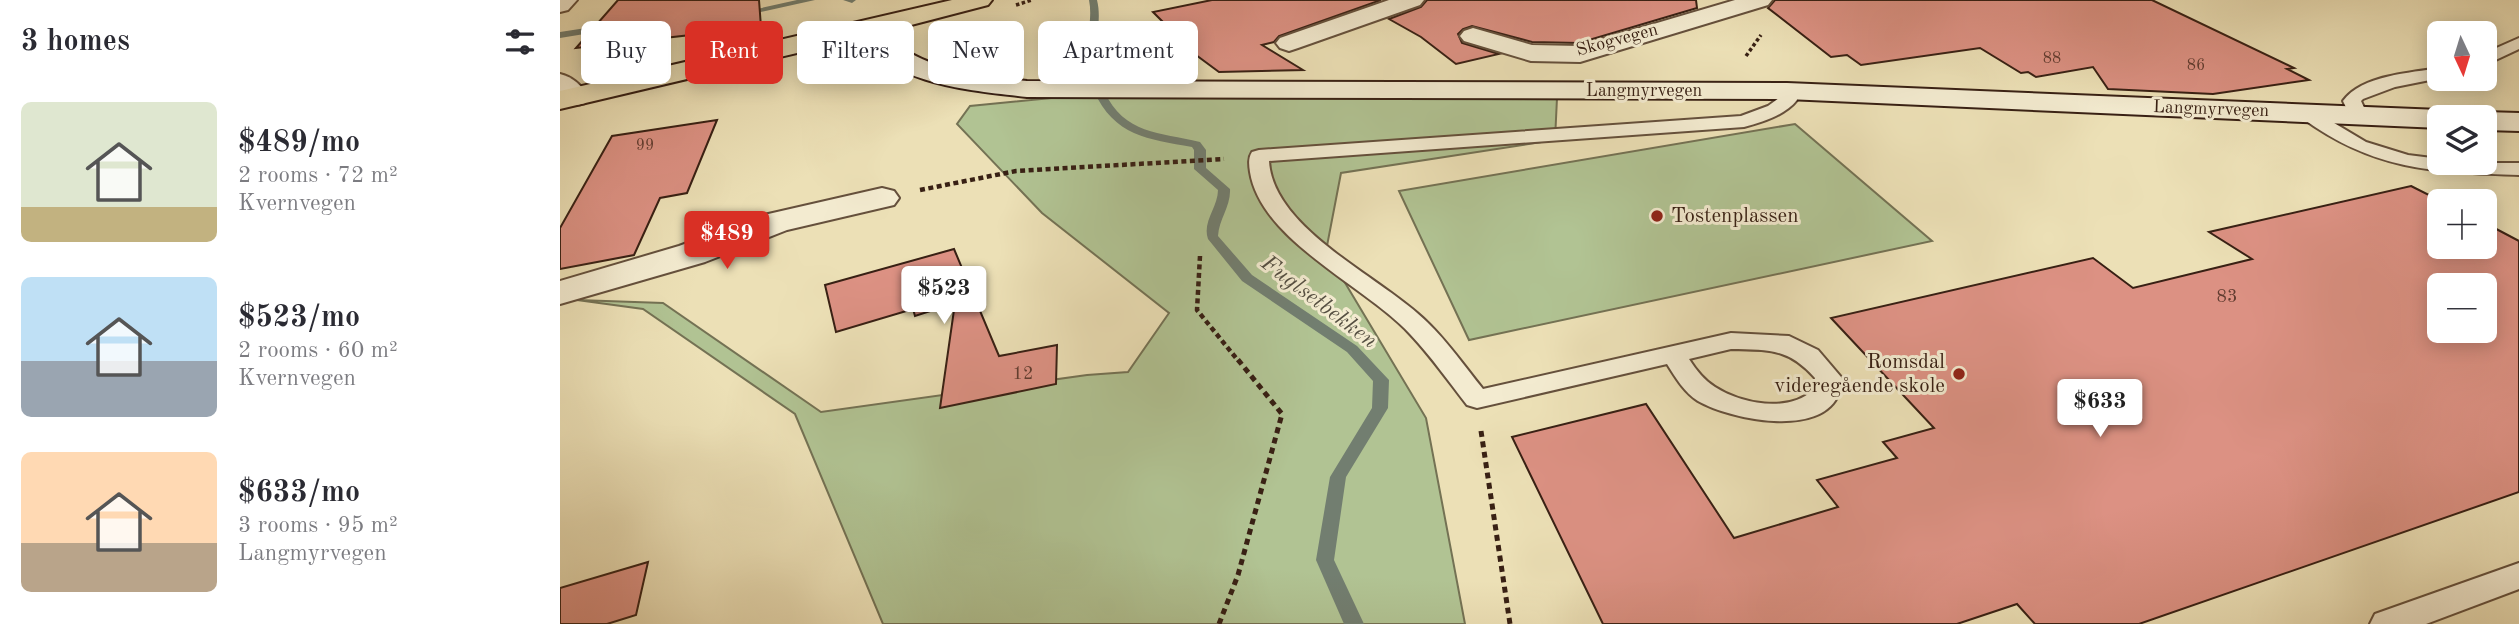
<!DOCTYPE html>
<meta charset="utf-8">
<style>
body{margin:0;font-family:"Old Standard TT",serif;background:#f7f7f7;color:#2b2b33;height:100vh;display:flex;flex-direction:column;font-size:26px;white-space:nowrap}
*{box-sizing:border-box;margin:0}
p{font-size:23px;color:#7c7c81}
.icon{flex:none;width:38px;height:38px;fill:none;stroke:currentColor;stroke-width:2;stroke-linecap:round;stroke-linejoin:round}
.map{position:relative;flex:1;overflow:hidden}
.drawer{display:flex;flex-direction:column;background:#fff;width:560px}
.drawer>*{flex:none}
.hud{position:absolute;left:21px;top:21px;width:665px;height:63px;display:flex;gap:14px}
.needle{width:46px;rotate:176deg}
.controls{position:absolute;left:1867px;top:21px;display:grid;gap:14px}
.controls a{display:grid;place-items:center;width:70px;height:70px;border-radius:10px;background:#fff;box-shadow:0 4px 18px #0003;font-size:35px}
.price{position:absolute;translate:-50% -60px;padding:0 16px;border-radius:7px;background:#fff;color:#222;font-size:23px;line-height:46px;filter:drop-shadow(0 2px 4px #0008)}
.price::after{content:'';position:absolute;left:50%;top:42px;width:21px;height:16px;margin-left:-10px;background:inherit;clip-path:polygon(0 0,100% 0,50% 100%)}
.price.active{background:#d93025;color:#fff}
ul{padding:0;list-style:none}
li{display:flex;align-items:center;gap:21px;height:175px;padding:0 21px}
li span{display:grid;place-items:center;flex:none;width:196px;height:140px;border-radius:10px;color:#555}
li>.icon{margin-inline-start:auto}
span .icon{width:84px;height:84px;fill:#fffc;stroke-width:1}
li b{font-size:30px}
h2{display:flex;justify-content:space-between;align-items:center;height:84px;padding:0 21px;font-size:30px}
.chip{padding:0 24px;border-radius:10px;background:#fff;box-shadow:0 4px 18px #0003;font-size:24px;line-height:63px}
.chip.active{background:#d93025;color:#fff}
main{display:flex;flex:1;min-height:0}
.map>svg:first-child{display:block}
</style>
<main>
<section class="drawer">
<h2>3 homes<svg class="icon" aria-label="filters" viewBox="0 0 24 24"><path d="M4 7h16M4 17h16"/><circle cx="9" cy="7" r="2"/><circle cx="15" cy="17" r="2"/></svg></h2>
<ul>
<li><span style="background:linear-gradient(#dfe7d0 75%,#c2b280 0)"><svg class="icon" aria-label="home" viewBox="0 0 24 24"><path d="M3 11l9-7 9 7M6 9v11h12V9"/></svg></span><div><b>$489/mo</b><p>2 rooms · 72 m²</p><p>Kvernvegen</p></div></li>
<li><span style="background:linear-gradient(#bfe0f5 60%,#9aa5b1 0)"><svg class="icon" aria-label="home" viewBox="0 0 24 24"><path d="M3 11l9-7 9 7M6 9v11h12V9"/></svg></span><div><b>$523/mo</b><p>2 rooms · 60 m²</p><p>Kvernvegen</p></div></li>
<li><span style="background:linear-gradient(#ffd9b3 65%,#b9a48a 0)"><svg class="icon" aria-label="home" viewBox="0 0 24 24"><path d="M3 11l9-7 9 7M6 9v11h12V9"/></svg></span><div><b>$633/mo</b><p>3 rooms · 95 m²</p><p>Langmyrvegen</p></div></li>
</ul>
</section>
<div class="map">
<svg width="1959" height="624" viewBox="0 0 1959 624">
<rect width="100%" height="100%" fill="#ece0b6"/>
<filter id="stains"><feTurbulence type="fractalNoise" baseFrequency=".00286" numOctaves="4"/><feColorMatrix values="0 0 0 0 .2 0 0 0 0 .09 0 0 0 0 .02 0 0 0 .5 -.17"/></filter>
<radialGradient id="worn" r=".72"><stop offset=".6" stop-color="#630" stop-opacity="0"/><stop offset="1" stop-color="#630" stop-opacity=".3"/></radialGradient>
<g fill="#b1c393" stroke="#747254" stroke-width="2">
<path d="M613 86 997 98 995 140 781 173 766 251 866 418 905 624H323L235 414 83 309 17 300 103 303 261 412 527 375 568 372 609 313 482 213 397 124 410 106Z"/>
<path d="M1235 124 1372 241 909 340 839 191Z"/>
</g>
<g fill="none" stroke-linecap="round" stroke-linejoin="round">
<g fill="#727e70" fill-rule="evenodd">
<path d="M237 0H255L183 16 179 13Z"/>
<path d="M283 0H296L292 3Z"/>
<path d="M529 0H537C542 20 535 39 535 60 535 70 540 81 544 91 565 135 599 132 640 142L646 150V168L670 189C671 206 659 219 658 236L692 275 797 346 829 380 828 408 786 477 774 560 804 624H784L756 560 770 477 812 408 813 381 787 352 682 281 648 239C642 222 658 207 658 190L634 169V150L632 147C588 139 554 136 534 91 530 81 525 70 525 60 526 39 533 20 529 0Z"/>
<path d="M52 24 57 27 55 29 0 38V32Z"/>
</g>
</g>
<g fill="#dc9183" stroke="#382014" stroke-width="2" fill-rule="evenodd">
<path d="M58 0H199L201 27 16 48Z"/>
<path d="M652 0H821L719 36 714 42 702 45 743 70 659 72 636 55 593 12Z"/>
<path d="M867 0H1136L1137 8 1019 43 972 42 912 26 903 29 898 34 902 43 939 54 896 64 861 37 829 19 861 7Z"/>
<path d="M1215 0H1592L1734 68 1727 69 1749 80 1653 94 1548 89 1533 67 1476 77 1468 72 1461 73 1420 48 1301 65 1287 55 1271 57 1208 8Z"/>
<path d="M157 120 127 193 100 198 74 255 0 269V228L52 136Z"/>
<path d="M1851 186 1881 201 1880 247H1925V223L1959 241V492L1579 624H1475L1457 604 1397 624H1043L952 437 1086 404 1174 538 1278 507 1257 480 1337 458 1323 442 1374 428 1271 318 1533 258 1573 288 1692 259 1649 232ZM1880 285H1925V331H1880Z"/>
<path d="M394 249 439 356 497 345 496 384 380 408 395 303 355 316 353 309 276 332 265 285Z"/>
<path d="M88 562 76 615 47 624H0V588Z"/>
</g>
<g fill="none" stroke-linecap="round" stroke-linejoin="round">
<g stroke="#65503c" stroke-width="4">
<g id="service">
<path d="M1959 38V49L1925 65V53Z"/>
<path d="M1880 68V78L1835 87 1803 99 1801 101 1808 116 1806 120H1792L1783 101C1802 75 1850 73 1880 68Z"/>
<path d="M1227 86 1236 91 1237 100C1225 115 1203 122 1184 127L709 161C713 230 822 277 867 322 888 342 905 367 923 389L1171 333 1229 336 1258 350 1281 377C1281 382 1281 389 1279 393 1262 439 1169 419 1138 401 1124 392 1116 378 1107 364L917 408 907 405C889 382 871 356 850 334 806 286 701 241 690 172 689 165 688 158 692 152L699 150 1181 116 1208 106 1219 98 1221 87ZM1171 349C1209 350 1228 348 1255 378L1253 390C1229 413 1181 404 1155 387 1144 380 1136 370 1129 359Z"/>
<path d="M1749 108 1806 142 1848 155 1880 159V163H1959V175C1873 172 1815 171 1742 118L1740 114Z"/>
<path d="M1959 563V589L1866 624H1810L1815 614Z"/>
</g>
</g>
<g stroke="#65503c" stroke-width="4">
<g id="minor">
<path d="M0 0H17L8 10 0 12Z"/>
<path d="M829 0H864L860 5 738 48 729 51 720 48 716 43 720 38Z"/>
<path d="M1175 0H1212L1208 5 1020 62 971 61 904 41 900 36 904 31 913 28 972 45 1019 46Z"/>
<path d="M0 74C13 77 22 86 29 97L25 103C15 106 8 106 0 98Z"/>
<path d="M322 188 334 191 339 198 334 205 227 230 145 262 0 304V281L119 246 204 215Z"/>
</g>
</g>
<g stroke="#382014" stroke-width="4">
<g id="secondary">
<path d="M305 23C322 27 334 45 350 53 386 73 427 76 467 81L1227 83 1880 110 1890 113 1893 117H1880V128L1227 99 467 97C407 90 330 85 293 30L296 25Z"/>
<path d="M1925 112 1959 113V131L1925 130V117H1913Z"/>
</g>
</g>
<g stroke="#382014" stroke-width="4">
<path id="primary" d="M392 0H432L428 5 305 37 0 109V91Z"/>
</g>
<g stroke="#382014" stroke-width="3.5" stroke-dasharray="3.5 2.5" stroke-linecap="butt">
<path d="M456 5 472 0"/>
<path d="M1186 56 1201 35"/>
</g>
<g stroke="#382014" stroke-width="4.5" stroke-dasharray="5 3.5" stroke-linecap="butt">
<path d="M360 190 456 171 664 159"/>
<path d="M640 256 637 310 676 358"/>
</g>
<g stroke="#382014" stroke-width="5" stroke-dasharray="6 4.5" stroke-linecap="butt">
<path d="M921 431 950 624"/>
<path d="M659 624 678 575 722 414 675 356"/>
</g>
<use href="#service" fill="#f3ebd0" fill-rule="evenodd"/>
<use href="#minor" fill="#f3ebd0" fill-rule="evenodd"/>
<use href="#secondary" fill="#f3ebd0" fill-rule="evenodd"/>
<use href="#primary" fill="#ece0b6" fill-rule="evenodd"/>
</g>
<g fill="#8f2418" stroke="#f3ebd0" stroke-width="2.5">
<circle cx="1097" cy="216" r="7"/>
<circle cx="1399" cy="374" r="7"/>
</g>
<g text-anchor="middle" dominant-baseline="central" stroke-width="6" stroke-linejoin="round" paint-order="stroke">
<g font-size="16" fill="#613c30">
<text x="1492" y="59">88</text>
<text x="1636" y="66">86</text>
<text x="85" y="146">99</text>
</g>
<g font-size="18" fill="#382014" stroke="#f3ebd0">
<text transform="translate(1057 40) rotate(-15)">Skogvegen</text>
<text x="1084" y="91">Langmyrvegen</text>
<text transform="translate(1651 109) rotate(2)">Langmyrvegen</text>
</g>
<g font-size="18" fill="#613c30">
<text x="1667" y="297">83</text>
<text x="463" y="374">12</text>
</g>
<g font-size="21" fill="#382014" stroke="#f3ebd0" text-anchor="start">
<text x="1111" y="216">Tostenplassen</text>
<text x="1385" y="362" text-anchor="end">Romsdal<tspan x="1385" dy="24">videregående skole</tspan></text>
</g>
<g font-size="23" font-style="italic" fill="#554f42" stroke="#f3ebd0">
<text transform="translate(759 302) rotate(37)">Fuglsetbekken</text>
</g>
</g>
<rect width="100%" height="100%" filter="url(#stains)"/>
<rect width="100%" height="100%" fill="url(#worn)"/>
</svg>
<div class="controls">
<a><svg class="needle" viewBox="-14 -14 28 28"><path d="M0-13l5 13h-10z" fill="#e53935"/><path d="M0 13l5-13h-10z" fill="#7c7c81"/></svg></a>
<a><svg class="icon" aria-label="layers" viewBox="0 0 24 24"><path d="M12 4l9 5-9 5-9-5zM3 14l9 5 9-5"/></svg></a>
<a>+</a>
<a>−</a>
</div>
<b class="price active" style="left:167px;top:271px">$489</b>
<b class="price" style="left:384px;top:326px">$523</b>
<b class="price" style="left:1540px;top:439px">$633</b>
<div class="hud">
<a class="chip">Buy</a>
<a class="chip active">Rent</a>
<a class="chip">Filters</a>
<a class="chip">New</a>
<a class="chip">Apartment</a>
</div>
</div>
</main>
